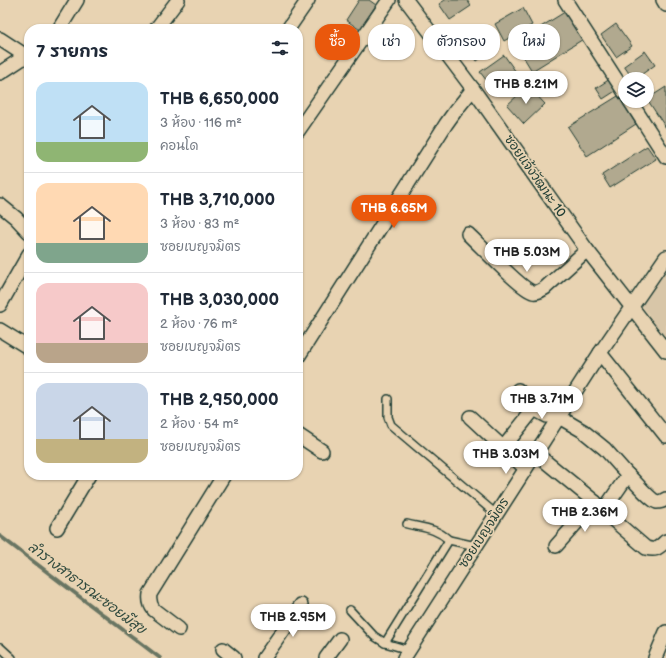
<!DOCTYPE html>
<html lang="th">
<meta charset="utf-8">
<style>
body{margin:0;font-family:"Balsamiq Sans","Playpen Sans Thai",sans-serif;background:#f6f6f7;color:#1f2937;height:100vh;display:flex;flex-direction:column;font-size:15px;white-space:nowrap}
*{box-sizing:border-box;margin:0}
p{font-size:13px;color:#747a83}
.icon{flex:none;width:22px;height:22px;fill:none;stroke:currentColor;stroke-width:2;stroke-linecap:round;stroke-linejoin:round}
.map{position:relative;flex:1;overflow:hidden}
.panel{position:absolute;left:24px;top:24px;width:279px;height:456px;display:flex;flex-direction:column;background:#fff;border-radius:16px;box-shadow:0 1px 3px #0004}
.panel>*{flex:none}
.top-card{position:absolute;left:315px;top:24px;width:291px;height:36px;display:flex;gap:8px}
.buttons{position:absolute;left:618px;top:72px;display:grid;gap:8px}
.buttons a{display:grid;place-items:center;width:36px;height:36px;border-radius:50%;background:#fff;box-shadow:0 1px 3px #0004;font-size:20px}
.price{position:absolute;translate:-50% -34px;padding:0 9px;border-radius:14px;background:#fff;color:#222;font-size:13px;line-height:26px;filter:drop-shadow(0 1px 2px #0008)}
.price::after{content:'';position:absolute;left:50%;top:24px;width:12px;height:9px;margin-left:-6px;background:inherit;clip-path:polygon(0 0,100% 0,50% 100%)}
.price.selected{background:#ea580c;color:#fff}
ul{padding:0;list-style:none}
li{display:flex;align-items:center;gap:12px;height:100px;padding:0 12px}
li+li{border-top:1px solid #e0e1e3}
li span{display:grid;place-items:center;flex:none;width:112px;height:80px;border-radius:12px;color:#555}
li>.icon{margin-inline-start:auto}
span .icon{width:48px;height:48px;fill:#fffc;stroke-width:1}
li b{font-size:17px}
h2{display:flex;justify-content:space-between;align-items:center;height:48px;padding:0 12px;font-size:17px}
.chip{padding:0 14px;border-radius:16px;background:#fff;box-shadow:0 1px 3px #0004;font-size:14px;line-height:36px}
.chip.selected{background:#ea580c;color:#fff}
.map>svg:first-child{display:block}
</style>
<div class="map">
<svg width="666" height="658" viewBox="0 0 666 658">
<rect width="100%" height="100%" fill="#e8d3b2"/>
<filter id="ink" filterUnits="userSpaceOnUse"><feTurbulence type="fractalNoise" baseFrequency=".025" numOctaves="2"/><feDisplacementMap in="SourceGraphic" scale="8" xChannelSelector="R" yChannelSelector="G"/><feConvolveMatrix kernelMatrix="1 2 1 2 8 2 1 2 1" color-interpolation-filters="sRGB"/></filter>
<g filter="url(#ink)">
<path fill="#d8c6a8" d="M666 269V338L641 304Z"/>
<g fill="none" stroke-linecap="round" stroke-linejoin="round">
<path stroke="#687462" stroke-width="4" d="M0 536 160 658"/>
</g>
<g fill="#b1a98f" stroke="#1f3d34">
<path d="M359 0H369L376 5 360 30 346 20Z"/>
<path d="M445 0H467L471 6 450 20 439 4Z"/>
<path d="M523 8 532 25 504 41 495 24Z"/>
<path d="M568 10 585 38 532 71 515 43Z"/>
<path d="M616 24 632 46 616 57 601 35Z"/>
<path d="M484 28 498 46 477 61 464 42Z"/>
<path d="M645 51 655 65 635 79H633L624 66Z"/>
<path d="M504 55 516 72 493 89 480 72Z"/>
<path d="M610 79 617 90 603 99 596 88Z"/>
<path d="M528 86 545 104 524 124 507 105Z"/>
<path d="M666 87V128L647 99Z"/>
<path d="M618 96 636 124 587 156 568 127Z"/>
<path d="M647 146 656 159 610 188 602 175Z"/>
</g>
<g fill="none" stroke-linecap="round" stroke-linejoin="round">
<g stroke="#1f3d34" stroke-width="10">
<g id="service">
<path d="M388 399V417L391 425 496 514"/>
<path d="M449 540 476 546"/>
<path d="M350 610 374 636 385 643 409 650"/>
<path d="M385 643 449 540C436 528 424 528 407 524"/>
<path d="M0 647 12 658"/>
</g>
</g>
<g stroke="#1f3d34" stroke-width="16">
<g id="minor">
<path d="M406 0 473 89 587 250 666 351"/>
<path d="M565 0 625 93"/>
<path d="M663 0 666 5"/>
<path d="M59 29 77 0"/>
<path d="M156 29 178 0"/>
<path d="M288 29 308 0"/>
<path d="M0 39 26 56"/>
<path d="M0 73 29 54"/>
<path d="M630 101 666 157"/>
<path d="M298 131 389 0"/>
<path d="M0 205 16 218 29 232"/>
<path d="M468 234C480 245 522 290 533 292 538 293 541 290 545 288L587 250"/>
<path d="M0 305 29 254"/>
<path d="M0 330 29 348"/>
<path d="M600 353 666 436"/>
<path d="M298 357 446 124 456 110 473 89"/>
<path d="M534 409 547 416 559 417 583 431 605 449 628 475 603 511"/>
<path d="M470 417 525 468"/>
<path d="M298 435 322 451"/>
<path d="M503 448 534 409 518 390"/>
<path d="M535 453 595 502 603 511 646 548C656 551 658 548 666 541"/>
<path d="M628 475C634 480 650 500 657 502 660 502 663 501 666 499"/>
<path d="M57 528 89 475"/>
<path d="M556 546 595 502"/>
<path d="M179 629 154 610C150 605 149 600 150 594L224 475"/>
<path d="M223 649 234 658"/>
<path d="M264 658 301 605"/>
<path d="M326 658 340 639"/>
<path d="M404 658 600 353 666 257"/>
<path d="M655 658 666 632"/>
</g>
</g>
<use href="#service" stroke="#e8d3b2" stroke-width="7"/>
<use href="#minor" stroke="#e8d3b2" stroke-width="13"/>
</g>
</g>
<g text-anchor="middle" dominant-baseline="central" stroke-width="3.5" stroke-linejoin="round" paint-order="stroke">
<g font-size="13" fill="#1f3d34" stroke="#e8d3b2">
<text transform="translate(535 176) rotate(55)">ซอยแจ้งวัฒนะ 10</text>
<text transform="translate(484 533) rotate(-57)">ซอยเบญจมิตร</text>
</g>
<g font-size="14" font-style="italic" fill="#314b3f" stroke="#e8d3b2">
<text transform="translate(87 588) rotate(37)">ลำรางสาธารณะซอยมีสุข</text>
</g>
</g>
</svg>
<div class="buttons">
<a><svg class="icon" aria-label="layers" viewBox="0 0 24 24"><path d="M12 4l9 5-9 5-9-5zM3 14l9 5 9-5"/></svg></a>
</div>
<b class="price" style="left:526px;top:105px">THB 8.21M</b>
<b class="price selected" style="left:394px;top:229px">THB 6.65M</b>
<b class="price" style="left:527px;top:273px">THB 5.03M</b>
<b class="price" style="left:542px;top:420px">THB 3.71M</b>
<b class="price" style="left:506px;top:475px">THB 3.03M</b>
<b class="price" style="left:585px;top:533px">THB 2.36M</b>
<b class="price" style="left:293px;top:638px">THB 2.95M</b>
<div class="top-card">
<a class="chip selected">ซื้อ</a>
<a class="chip">เช่า</a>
<a class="chip">ตัวกรอง</a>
<a class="chip">ใหม่</a>
</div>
<section class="panel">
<h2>7 รายการ<svg class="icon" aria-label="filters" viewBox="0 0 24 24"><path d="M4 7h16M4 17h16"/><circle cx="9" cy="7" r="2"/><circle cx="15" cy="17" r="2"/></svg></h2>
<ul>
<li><span style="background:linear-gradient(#bfe0f5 75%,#8fb573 0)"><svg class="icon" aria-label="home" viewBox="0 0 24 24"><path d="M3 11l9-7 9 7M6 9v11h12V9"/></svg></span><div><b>THB 6,650,000</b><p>3 ห้อง · 116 m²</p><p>คอนโด</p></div></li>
<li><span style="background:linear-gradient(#ffd9b3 75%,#7fa58c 0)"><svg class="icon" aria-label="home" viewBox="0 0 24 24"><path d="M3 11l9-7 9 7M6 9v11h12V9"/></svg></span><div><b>THB 3,710,000</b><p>3 ห้อง · 83 m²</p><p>ซอยเบญจมิตร</p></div></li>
<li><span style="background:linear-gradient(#f6c9c9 75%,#b9a48a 0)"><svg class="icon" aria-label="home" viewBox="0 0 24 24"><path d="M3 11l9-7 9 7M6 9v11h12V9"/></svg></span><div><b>THB 3,030,000</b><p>2 ห้อง · 76 m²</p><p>ซอยเบญจมิตร</p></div></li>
<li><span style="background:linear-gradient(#c9d6e8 70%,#c2b280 0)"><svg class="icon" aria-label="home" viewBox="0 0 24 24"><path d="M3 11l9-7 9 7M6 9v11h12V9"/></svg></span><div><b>THB 2,950,000</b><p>2 ห้อง · 54 m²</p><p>ซอยเบญจมิตร</p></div></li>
</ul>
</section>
</div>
